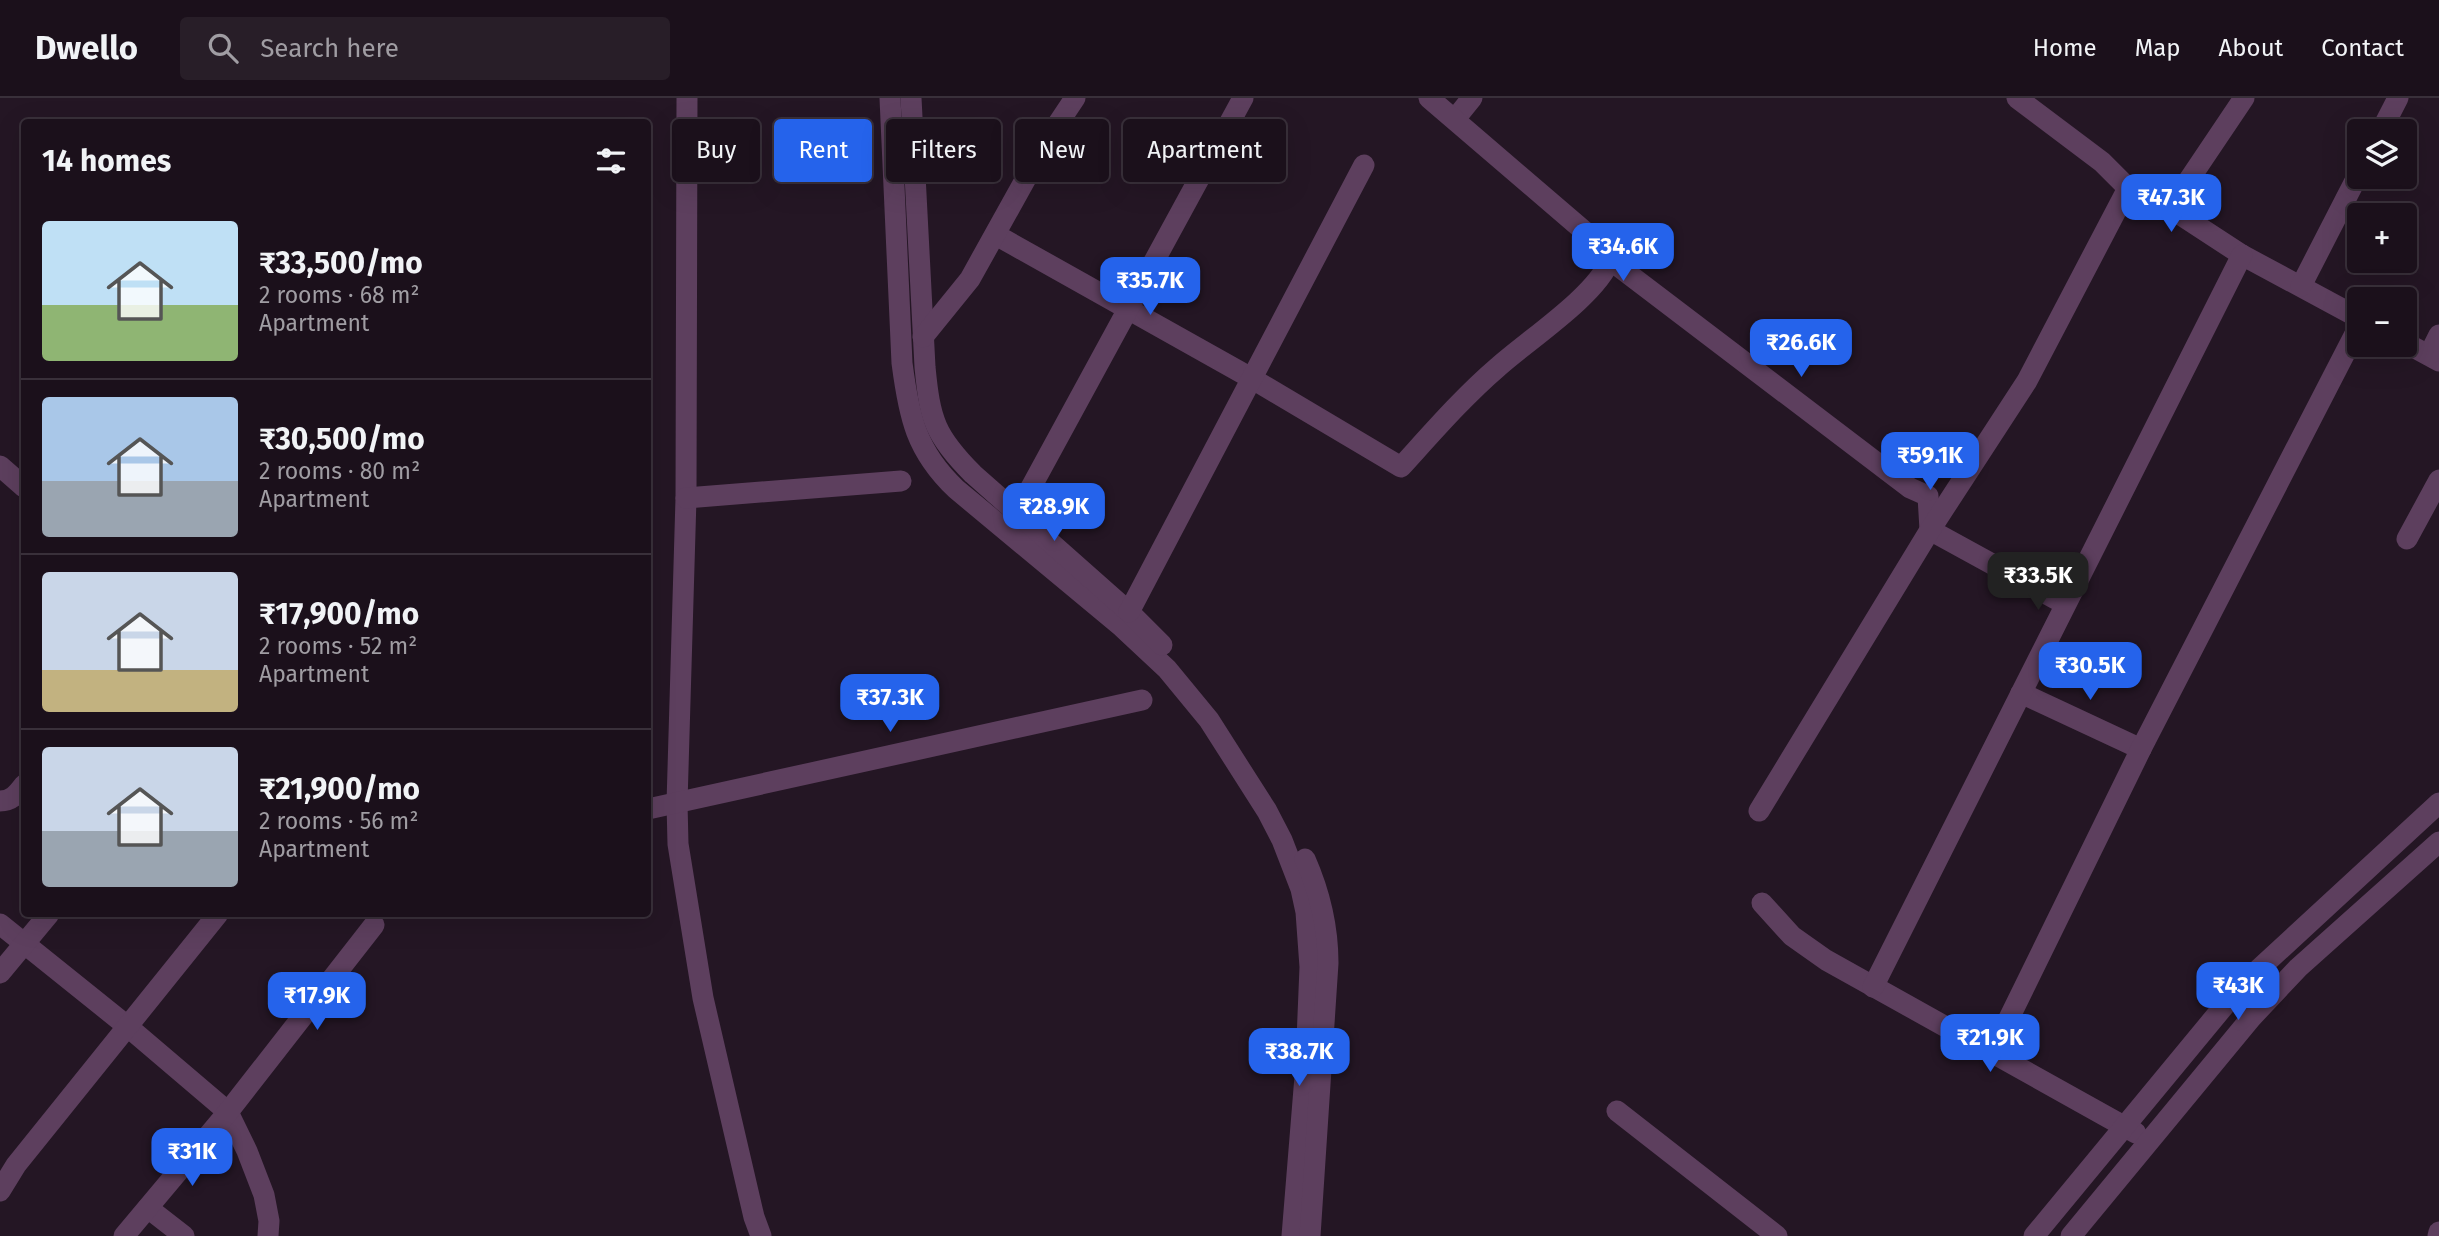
<!DOCTYPE html>
<meta charset="utf-8">
<style>
body{margin:0;font-family:"Fira Sans",sans-serif;background:#281e28;color:#f1f3f6;height:100vh;display:flex;flex-direction:column;font-size:26px;white-space:nowrap}
*{box-sizing:border-box;margin:0}
p{font-size:23px;color:#a09da3}
.icon{flex:none;width:38px;height:38px;fill:none;stroke:currentColor;stroke-width:2;stroke-linecap:round;stroke-linejoin:round}
.map{position:relative;flex:1;overflow:hidden}
.sheet{position:absolute;left:21px;top:21px;width:630px;height:798px;display:flex;flex-direction:column;background:#1b101b;border-radius:7px;box-shadow:0 7px 28px #0002,0 0 0 2px #39303a}
.sheet>*{flex:none}
.banner{position:absolute;left:672px;top:21px;width:665px;height:63px;display:flex;gap:14px}
.fabs{position:absolute;left:2347px;top:21px;display:grid;gap:14px}
.fabs a{display:grid;place-items:center;width:70px;height:70px;border-radius:7px;background:#1b101b;box-shadow:0 7px 28px #0002,0 0 0 2px #39303a;font-size:35px}
.price{position:absolute;translate:-50% -60px;padding:0 16px;border-radius:14px;background:#2563eb;color:#fff;font-size:23px;line-height:46px;filter:drop-shadow(0 2px 4px #0008)}
.price::after{content:'';position:absolute;left:50%;top:42px;width:21px;height:16px;margin-left:-10px;background:inherit;clip-path:polygon(0 0,100% 0,50% 100%)}
.price.current{background:#222;color:#fff}
ul{padding:0;list-style:none}
li{display:flex;align-items:center;gap:21px;height:175px;padding:0 21px}
li+li{border-top:2px solid #39303a}
li span{display:grid;place-items:center;flex:none;width:196px;height:140px;border-radius:7px;color:#555}
li>.icon{margin-inline-start:auto}
span .icon{width:84px;height:84px;fill:#fffc;stroke-width:1}
li b{font-size:30px}
h2{display:flex;justify-content:space-between;align-items:center;height:84px;padding:0 21px;font-size:30px}
.tag{padding:0 24px;border-radius:7px;background:#1b101b;box-shadow:0 7px 28px #0002,0 0 0 2px #39303a;font-size:24px;line-height:63px}
.tag.current{background:#2563eb;color:#fff}
header{display:flex;align-items:center;gap:42px;box-sizing:border-box;height:98px;padding:0 35px;background:#1b101b;border-bottom:2px solid #39303a}
header strong{font-size:33px}
nav{display:flex;gap:38px;margin-inline-start:auto;font-size:24px}
.search{width:490px;height:63px;background:#281e28;display:flex;align-items:center;gap:18px;box-sizing:border-box;padding:0 24px;border-radius:7px;color:#a09da3;font-size:26px}
.map>svg:first-child{display:block}
</style>
<header>
<strong>Dwello</strong>
<div class="search"><svg class="icon" aria-label="search" viewBox="0 0 24 24"><circle cx="10" cy="10" r="6"/><path d="M15 15l6 6"/></svg>Search here</div>
<nav><a>Home</a><a>Map</a><a>About</a><a>Contact</a></nav>
</header>
<div class="map">
<svg width="2439" height="1138" viewBox="0 0 2439 1138">
<rect width="100%" height="100%" fill="#241624"/>
<g fill="none" stroke-linecap="round" stroke-linejoin="round">
<g stroke="#5d3f5e" stroke-width="21">
<path d="M687 0 686 400 677 705 678 746 703 900 754 1119 761 1138"/>
<path d="M890 0 902 265C909 319 916 353 956 391L1122 529 1167 571 1209 622 1267 713 1282 742 1301 791 1306 814 1310 869 1306 966 1292 1138"/>
<path d="M911 0 925 269C930 322 935 338 973 376L1129 514 1162 547"/>
<path d="M2017 0 2102 64 2128 90 2170 110 2242 157 2359 220"/>
<path d="M1455 21 1472 0"/>
<path d="M2381 33 2398 0"/>
<path d="M2170 110 2244 0"/>
<path d="M996 137 1251 280 1401 369C1432 335 1463 299 1498 269 1528 242 1596 198 1610 162L1605 151 1429 0"/>
<path d="M1610 162 1910 390 1928 398 1930 432 2065 506"/>
<path d="M2301 188 2359 75"/>
<path d="M923 239 970 181 1049 39 1075 0"/>
<path d="M2404 244 2439 263"/>
<path d="M2429 257 2439 237"/>
<path d="M0 368 24 389"/>
<path d="M686 400 901 383"/>
<path d="M1017 415 1243 0"/>
<path d="M2407 441 2439 382"/>
<path d="M1129 514 1364 67"/>
<path d="M2021 595 2141 651"/>
<path d="M0 703C12 703 17 696 24 687"/>
<path d="M648 711 1142 602"/>
<path d="M1759 713 1930 432 2027 283 2128 90"/>
<path d="M1305 761C1320 795 1328 829 1328 865L1310 1138"/>
<path d="M1762 805 1792 838 1826 862 2136 1035"/>
<path d="M0 826 127 928 228 1014 247 1053 264 1097 269 1123 268 1138"/>
<path d="M0 875 49 816"/>
<path d="M1873 889 2242 157"/>
<path d="M1993 953 2141 651 2359 228"/>
<path d="M1617 1013 1777 1138"/>
<path d="M0 1093 16 1067 218 816"/>
<path d="M148 1110 184 1138"/>
<path d="M124 1138 228 1014 374 827"/>
<path d="M2034 1138 2229 902 2259 871 2439 705"/>
<path d="M2071 1138 2251 920 2298 870 2439 744"/>
<path d="M2438 1138 2439 1134"/>
</g>
</g>
</svg>
<div class="fabs">
<a><svg class="icon" aria-label="layers" viewBox="0 0 24 24"><path d="M12 4l9 5-9 5-9-5zM3 14l9 5 9-5"/></svg></a>
<a>+</a>
<a>−</a>
</div>
<b class="price" style="left:2171px;top:136px">₹47.3K</b>
<b class="price" style="left:1623px;top:185px">₹34.6K</b>
<b class="price" style="left:1150px;top:219px">₹35.7K</b>
<b class="price" style="left:1801px;top:281px">₹26.6K</b>
<b class="price" style="left:1930px;top:394px">₹59.1K</b>
<b class="price" style="left:1054px;top:445px">₹28.9K</b>
<b class="price current" style="left:2038px;top:514px">₹33.5K</b>
<b class="price" style="left:2090px;top:604px">₹30.5K</b>
<b class="price" style="left:890px;top:636px">₹37.3K</b>
<b class="price" style="left:2238px;top:924px">₹43K</b>
<b class="price" style="left:317px;top:934px">₹17.9K</b>
<b class="price" style="left:1990px;top:976px">₹21.9K</b>
<b class="price" style="left:1299px;top:990px">₹38.7K</b>
<b class="price" style="left:192px;top:1090px">₹31K</b>
<div class="banner">
<a class="tag">Buy</a>
<a class="tag current">Rent</a>
<a class="tag">Filters</a>
<a class="tag">New</a>
<a class="tag">Apartment</a>
</div>
<section class="sheet">
<h2>14 homes<svg class="icon" aria-label="filters" viewBox="0 0 24 24"><path d="M4 7h16M4 17h16"/><circle cx="9" cy="7" r="2"/><circle cx="15" cy="17" r="2"/></svg></h2>
<ul>
<li><span style="background:linear-gradient(#bfe0f5 60%,#8fb573 0)"><svg class="icon" aria-label="home" viewBox="0 0 24 24"><path d="M3 11l9-7 9 7M6 9v11h12V9"/></svg></span><div><b>₹33,500/mo</b><p>2 rooms · 68 m²</p><p>Apartment</p></div></li>
<li><span style="background:linear-gradient(#a9c7e8 60%,#9aa5b1 0)"><svg class="icon" aria-label="home" viewBox="0 0 24 24"><path d="M3 11l9-7 9 7M6 9v11h12V9"/></svg></span><div><b>₹30,500/mo</b><p>2 rooms · 80 m²</p><p>Apartment</p></div></li>
<li><span style="background:linear-gradient(#c9d6e8 70%,#c2b280 0)"><svg class="icon" aria-label="home" viewBox="0 0 24 24"><path d="M3 11l9-7 9 7M6 9v11h12V9"/></svg></span><div><b>₹17,900/mo</b><p>2 rooms · 52 m²</p><p>Apartment</p></div></li>
<li><span style="background:linear-gradient(#c9d6e8 60%,#9aa5b1 0)"><svg class="icon" aria-label="home" viewBox="0 0 24 24"><path d="M3 11l9-7 9 7M6 9v11h12V9"/></svg></span><div><b>₹21,900/mo</b><p>2 rooms · 56 m²</p><p>Apartment</p></div></li>
</ul>
</section>
</div>
